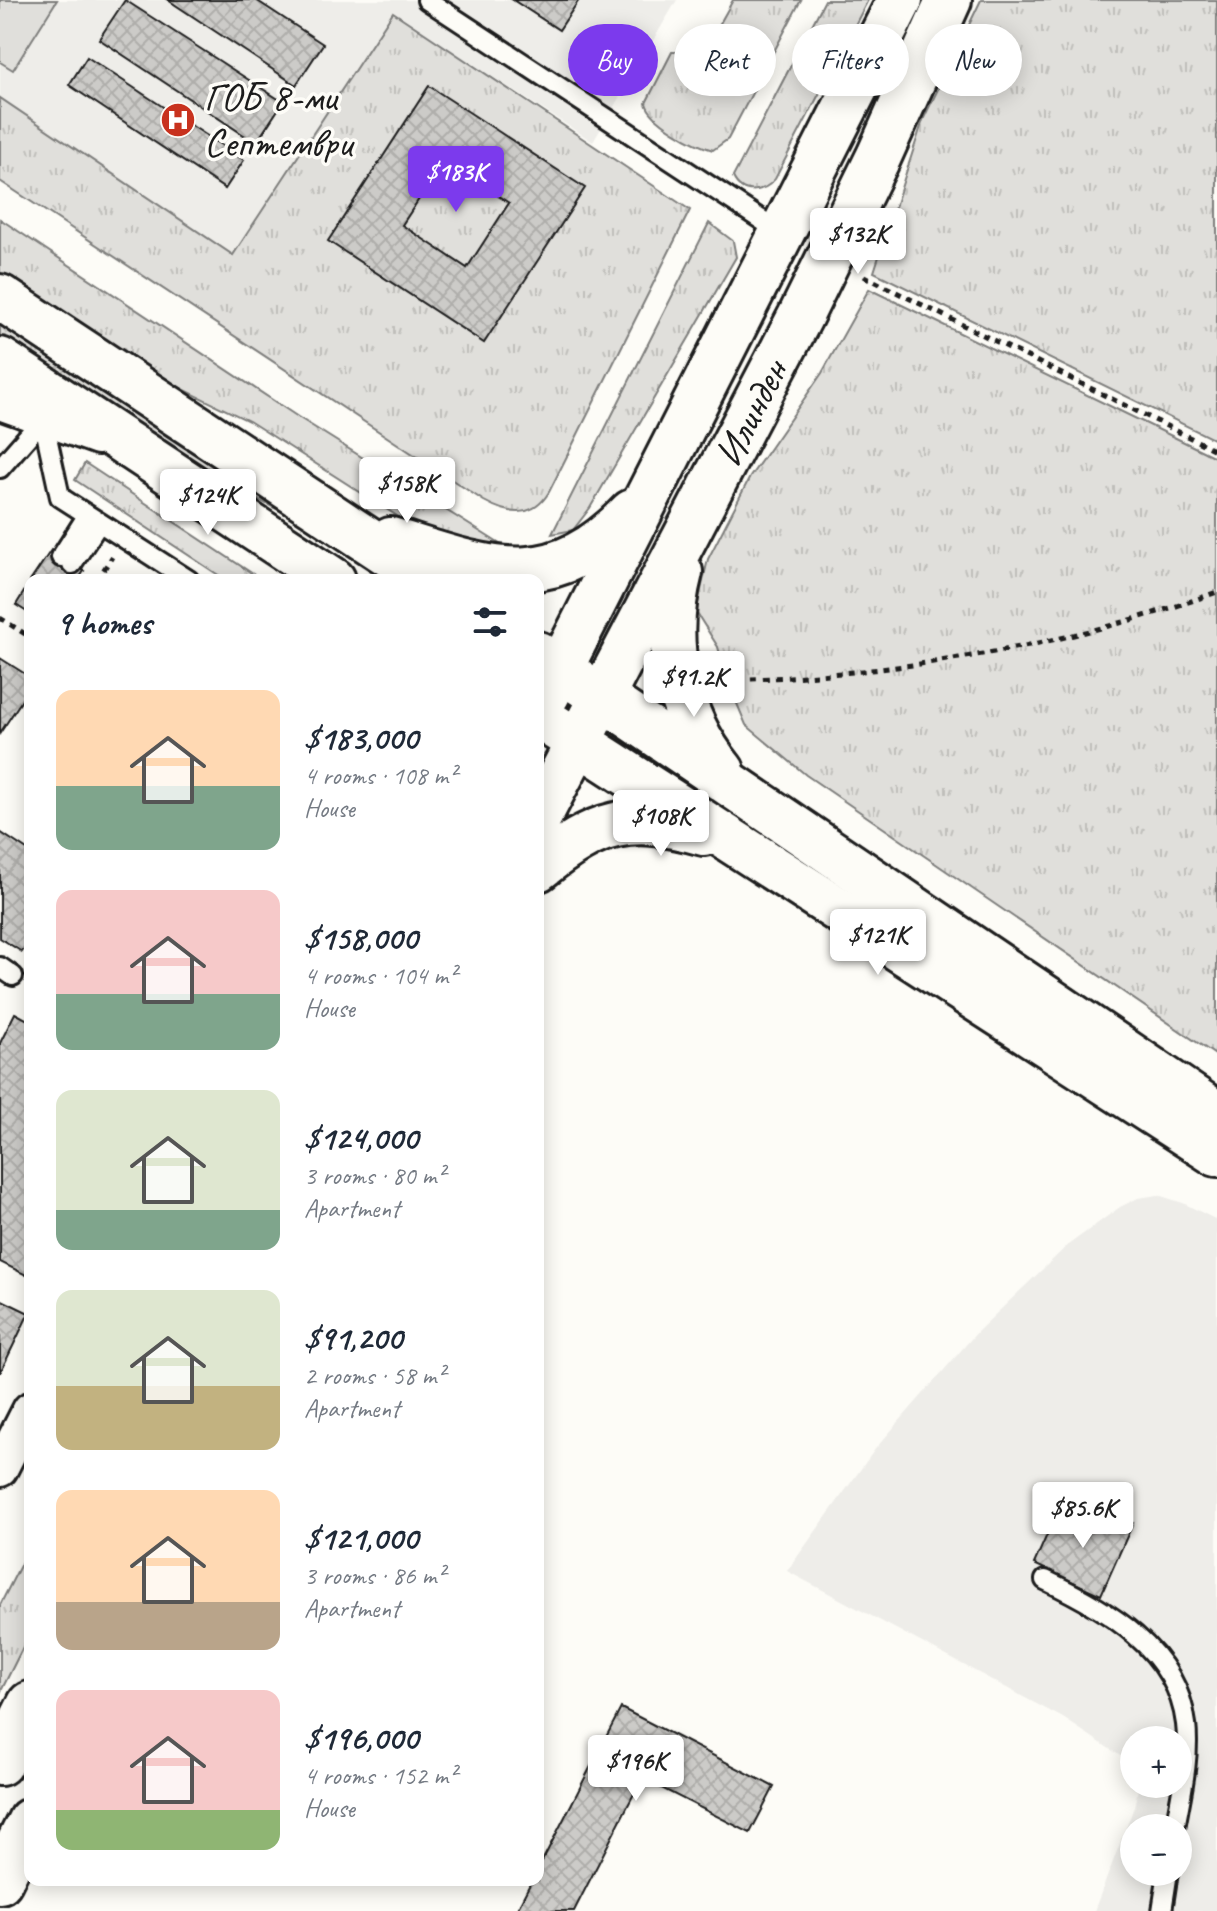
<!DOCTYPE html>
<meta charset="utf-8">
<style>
body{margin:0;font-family:Caveat,sans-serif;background:#f6f6f7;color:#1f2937;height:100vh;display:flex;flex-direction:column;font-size:30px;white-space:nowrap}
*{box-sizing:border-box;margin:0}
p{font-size:26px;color:#747a83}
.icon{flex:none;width:44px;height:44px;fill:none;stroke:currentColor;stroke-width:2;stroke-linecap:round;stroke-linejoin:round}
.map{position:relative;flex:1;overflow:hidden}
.side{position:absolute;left:24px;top:574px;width:520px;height:1312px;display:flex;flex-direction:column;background:#fff;border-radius:16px;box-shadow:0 4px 20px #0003}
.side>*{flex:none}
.hud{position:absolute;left:568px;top:24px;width:528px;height:72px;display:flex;gap:16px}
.controls{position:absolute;left:1120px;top:1726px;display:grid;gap:16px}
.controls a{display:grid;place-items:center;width:72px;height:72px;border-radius:50%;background:#fff;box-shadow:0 4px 20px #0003;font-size:40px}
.price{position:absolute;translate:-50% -68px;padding:0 18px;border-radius:8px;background:#fff;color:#222;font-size:26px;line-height:52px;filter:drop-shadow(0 2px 4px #0008)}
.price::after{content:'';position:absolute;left:50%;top:48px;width:24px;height:18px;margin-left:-12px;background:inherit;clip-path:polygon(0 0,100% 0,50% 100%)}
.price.active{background:#7c3aed;color:#fff}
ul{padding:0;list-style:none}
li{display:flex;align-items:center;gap:24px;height:200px;padding:0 32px}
li span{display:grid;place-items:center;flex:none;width:224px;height:160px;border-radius:16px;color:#555}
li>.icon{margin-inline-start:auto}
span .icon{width:96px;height:96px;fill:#fffc;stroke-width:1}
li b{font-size:34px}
h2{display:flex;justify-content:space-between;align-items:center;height:96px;padding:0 32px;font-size:34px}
.tag{padding:0 28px;border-radius:36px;background:#fff;box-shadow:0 4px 20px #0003;font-size:28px;line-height:72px}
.tag.active{background:#7c3aed;color:#fff}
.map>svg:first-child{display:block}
</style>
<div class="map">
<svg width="1217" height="1911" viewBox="0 0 1217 1911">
<defs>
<pattern id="grass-tufts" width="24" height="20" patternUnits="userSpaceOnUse" patternTransform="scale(2)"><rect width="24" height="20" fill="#e0dfdb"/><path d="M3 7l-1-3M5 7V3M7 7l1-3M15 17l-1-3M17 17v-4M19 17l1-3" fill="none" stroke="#c0bfbb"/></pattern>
<pattern id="building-cross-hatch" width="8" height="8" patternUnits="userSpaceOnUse" patternTransform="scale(2)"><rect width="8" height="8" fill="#cccbc8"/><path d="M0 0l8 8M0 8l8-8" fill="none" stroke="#afaeab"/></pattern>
</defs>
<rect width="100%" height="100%" fill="#fdfcf7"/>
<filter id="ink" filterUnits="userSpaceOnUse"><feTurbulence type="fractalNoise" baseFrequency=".0125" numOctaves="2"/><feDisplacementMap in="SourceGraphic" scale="16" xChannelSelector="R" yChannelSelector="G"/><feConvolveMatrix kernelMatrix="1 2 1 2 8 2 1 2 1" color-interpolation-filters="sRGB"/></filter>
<g filter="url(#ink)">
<g fill="#eeede9" fill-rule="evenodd">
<path d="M0 0H677L593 142 393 12 233 255 0 98Z"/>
<path d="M1158 1195 1183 1203 1217 1220V1911H1094L1134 1807 1139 1784H1178V1740H1134V1765L1063 1718 787 1571 876 1448 978 1331 1068 1245 1120 1207 1138 1198ZM1134 1828H1178V1872H1134Z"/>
</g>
<g fill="url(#grass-tufts)" stroke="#7e7e7c" stroke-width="2">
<path d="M733 0H801L728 139 713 150C695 145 650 121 646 103L672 52H704Z"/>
<path d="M825 0H868L775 179C763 194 741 195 733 177Z"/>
<path d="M981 0H1217V441L874 272 923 120Z"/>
<path d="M393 12 690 210 549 492C533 519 509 515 484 501L0 181V98L233 255Z"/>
<path d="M0 219 298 417 511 551 416 528 249 421 154 375 0 274Z"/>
<path d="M709 223 733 241 736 257 590 508 573 530 552 534Z"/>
<path d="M869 289 1217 458V1056L806 775 746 725 727 680 718 647 696 612 708 559 750 477 822 373Z"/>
<path d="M0 320 322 532 219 480 0 338Z"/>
<path d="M85 463 262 580H226L75 480Z"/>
<path d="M30 1546V1633L0 1693V1605Z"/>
</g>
<path fill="#e0dfdb" stroke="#7e7e7c" stroke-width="2" d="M0 0H57L13 70 0 62Z"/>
<g fill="url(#building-cross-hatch)" stroke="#1c1c1c" stroke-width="2" fill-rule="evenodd">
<path d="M125 0 283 102 256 143 99 39Z"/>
<path d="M168 0H256L323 44 296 85Z"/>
<path d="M513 0H579L559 30Z"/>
<path d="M87 57 244 160 225 189 69 85Z"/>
<path d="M429 86 585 188 484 343 328 241ZM444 161 509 203 467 268 402 225Z"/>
<path d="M51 550 84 571 78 580H31Z"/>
<path d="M30 582V614L16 605Z"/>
<path d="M0 658 30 677V688L0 733Z"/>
<path d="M0 832 30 852V940L22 952 0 938Z"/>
<path d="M15 1013 30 1021V1277L0 1262V1043Z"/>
<path d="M0 1299 29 1313 0 1373Z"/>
<path d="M1058 1510 1101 1530 1110 1513 1133 1523 1101 1595 1034 1564Z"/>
<path d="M621 1708 774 1787 750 1833 642 1778 574 1911H516L532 1880H538V1869Z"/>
</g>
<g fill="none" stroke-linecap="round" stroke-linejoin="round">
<g stroke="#1c1c1c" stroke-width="24">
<g id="service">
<path d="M427 0 780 232"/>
<path d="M43 419 60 497 189 580"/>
<path d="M0 468 43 419"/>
<path d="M61 557 87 516"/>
<path d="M72 564 99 523"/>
<path d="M0 967 13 976"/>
<path d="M1045 1580C1106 1609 1177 1649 1186 1724 1190 1758 1181 1794 1175 1828"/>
<path d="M1162 1911 1168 1872"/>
</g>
</g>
<g stroke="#1c1c1c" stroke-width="40">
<g id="minor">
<path d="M0 402 98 437"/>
<path d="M0 1469 30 1410"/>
</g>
</g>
<g stroke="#1c1c1c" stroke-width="50">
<g id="tertiary">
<path d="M0 297 428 580"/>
<path d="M0 360 333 580"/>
<path d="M391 540C489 570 550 598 632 512"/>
<path d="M680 572C662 641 676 715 722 771"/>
<path d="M538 654 1217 1114"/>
<path d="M547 695 900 0"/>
<path d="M538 716 1217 1154"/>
<path d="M538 819 800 317 879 156 949 0"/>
<path d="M538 869C597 821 630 812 704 833"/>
<path d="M0 1763 30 1704"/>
<path d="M0 1881 30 1821"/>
</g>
</g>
<g stroke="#1c1c1c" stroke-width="5" stroke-dasharray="6 6" stroke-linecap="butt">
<path d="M864 276 1217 451"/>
<path d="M97 580 112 557"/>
<path d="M0 618 30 637"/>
<path d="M715 680C881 677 1061 649 1217 592"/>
</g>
<use href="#service" stroke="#fdfcf7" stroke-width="18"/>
<use href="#minor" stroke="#fdfcf7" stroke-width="34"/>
<use href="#tertiary" stroke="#fdfcf7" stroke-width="44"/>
</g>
</g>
<defs>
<g id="hospital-disc" transform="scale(1.8)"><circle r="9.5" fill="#c8321e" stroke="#fdfcf7"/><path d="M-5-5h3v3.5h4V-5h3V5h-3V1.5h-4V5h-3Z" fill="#fff"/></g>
</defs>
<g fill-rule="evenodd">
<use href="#hospital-disc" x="178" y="120"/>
</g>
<g text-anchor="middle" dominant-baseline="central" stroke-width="7" stroke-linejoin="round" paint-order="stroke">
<g font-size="40" fill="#1c1c1c" stroke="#fdfcf7" text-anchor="start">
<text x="204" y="97">ГОБ 8-ми<tspan x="204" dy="46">Септември</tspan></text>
</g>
<g font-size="40" fill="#1c1c1c" stroke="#fdfcf7">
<text transform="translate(751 413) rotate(-63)">Илинден</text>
</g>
</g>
</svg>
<div class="controls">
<a>+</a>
<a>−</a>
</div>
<b class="price active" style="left:456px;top:214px">$183K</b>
<b class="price" style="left:858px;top:276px">$132K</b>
<b class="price" style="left:407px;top:525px">$158K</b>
<b class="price" style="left:208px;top:537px">$124K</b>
<b class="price" style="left:694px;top:719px">$91.2K</b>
<b class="price" style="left:661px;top:858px">$108K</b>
<b class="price" style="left:878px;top:977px">$121K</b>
<b class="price" style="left:1083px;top:1550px">$85.6K</b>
<b class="price" style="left:636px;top:1803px">$196K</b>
<div class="hud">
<a class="tag active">Buy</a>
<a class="tag">Rent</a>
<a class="tag">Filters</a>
<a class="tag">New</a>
</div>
<section class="side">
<h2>9 homes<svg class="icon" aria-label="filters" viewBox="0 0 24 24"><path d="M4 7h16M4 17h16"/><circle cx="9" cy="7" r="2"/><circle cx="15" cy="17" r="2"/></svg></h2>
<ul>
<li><span style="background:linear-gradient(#ffd9b3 60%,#7fa58c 0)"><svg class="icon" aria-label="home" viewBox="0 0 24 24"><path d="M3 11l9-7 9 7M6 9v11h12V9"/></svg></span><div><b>$183,000</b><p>4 rooms · 108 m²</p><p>House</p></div></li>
<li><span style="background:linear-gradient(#f6c9c9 65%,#7fa58c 0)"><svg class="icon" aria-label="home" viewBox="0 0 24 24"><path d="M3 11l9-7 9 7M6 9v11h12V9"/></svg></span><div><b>$158,000</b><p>4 rooms · 104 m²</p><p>House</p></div></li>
<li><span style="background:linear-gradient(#dfe7d0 75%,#7fa58c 0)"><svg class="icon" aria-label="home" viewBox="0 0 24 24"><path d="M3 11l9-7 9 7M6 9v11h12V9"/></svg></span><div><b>$124,000</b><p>3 rooms · 80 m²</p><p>Apartment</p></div></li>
<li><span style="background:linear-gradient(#dfe7d0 60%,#c2b280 0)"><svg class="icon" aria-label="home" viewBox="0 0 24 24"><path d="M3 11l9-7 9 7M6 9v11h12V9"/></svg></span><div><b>$91,200</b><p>2 rooms · 58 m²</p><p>Apartment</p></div></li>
<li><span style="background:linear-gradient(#ffd9b3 70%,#b9a48a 0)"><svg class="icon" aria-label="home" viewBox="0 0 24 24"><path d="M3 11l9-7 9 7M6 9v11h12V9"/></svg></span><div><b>$121,000</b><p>3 rooms · 86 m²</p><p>Apartment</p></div></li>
<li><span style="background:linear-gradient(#f6c9c9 75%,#8fb573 0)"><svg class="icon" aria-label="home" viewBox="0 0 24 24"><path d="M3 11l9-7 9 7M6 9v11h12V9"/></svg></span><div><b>$196,000</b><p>4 rooms · 152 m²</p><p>House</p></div></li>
</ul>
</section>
</div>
